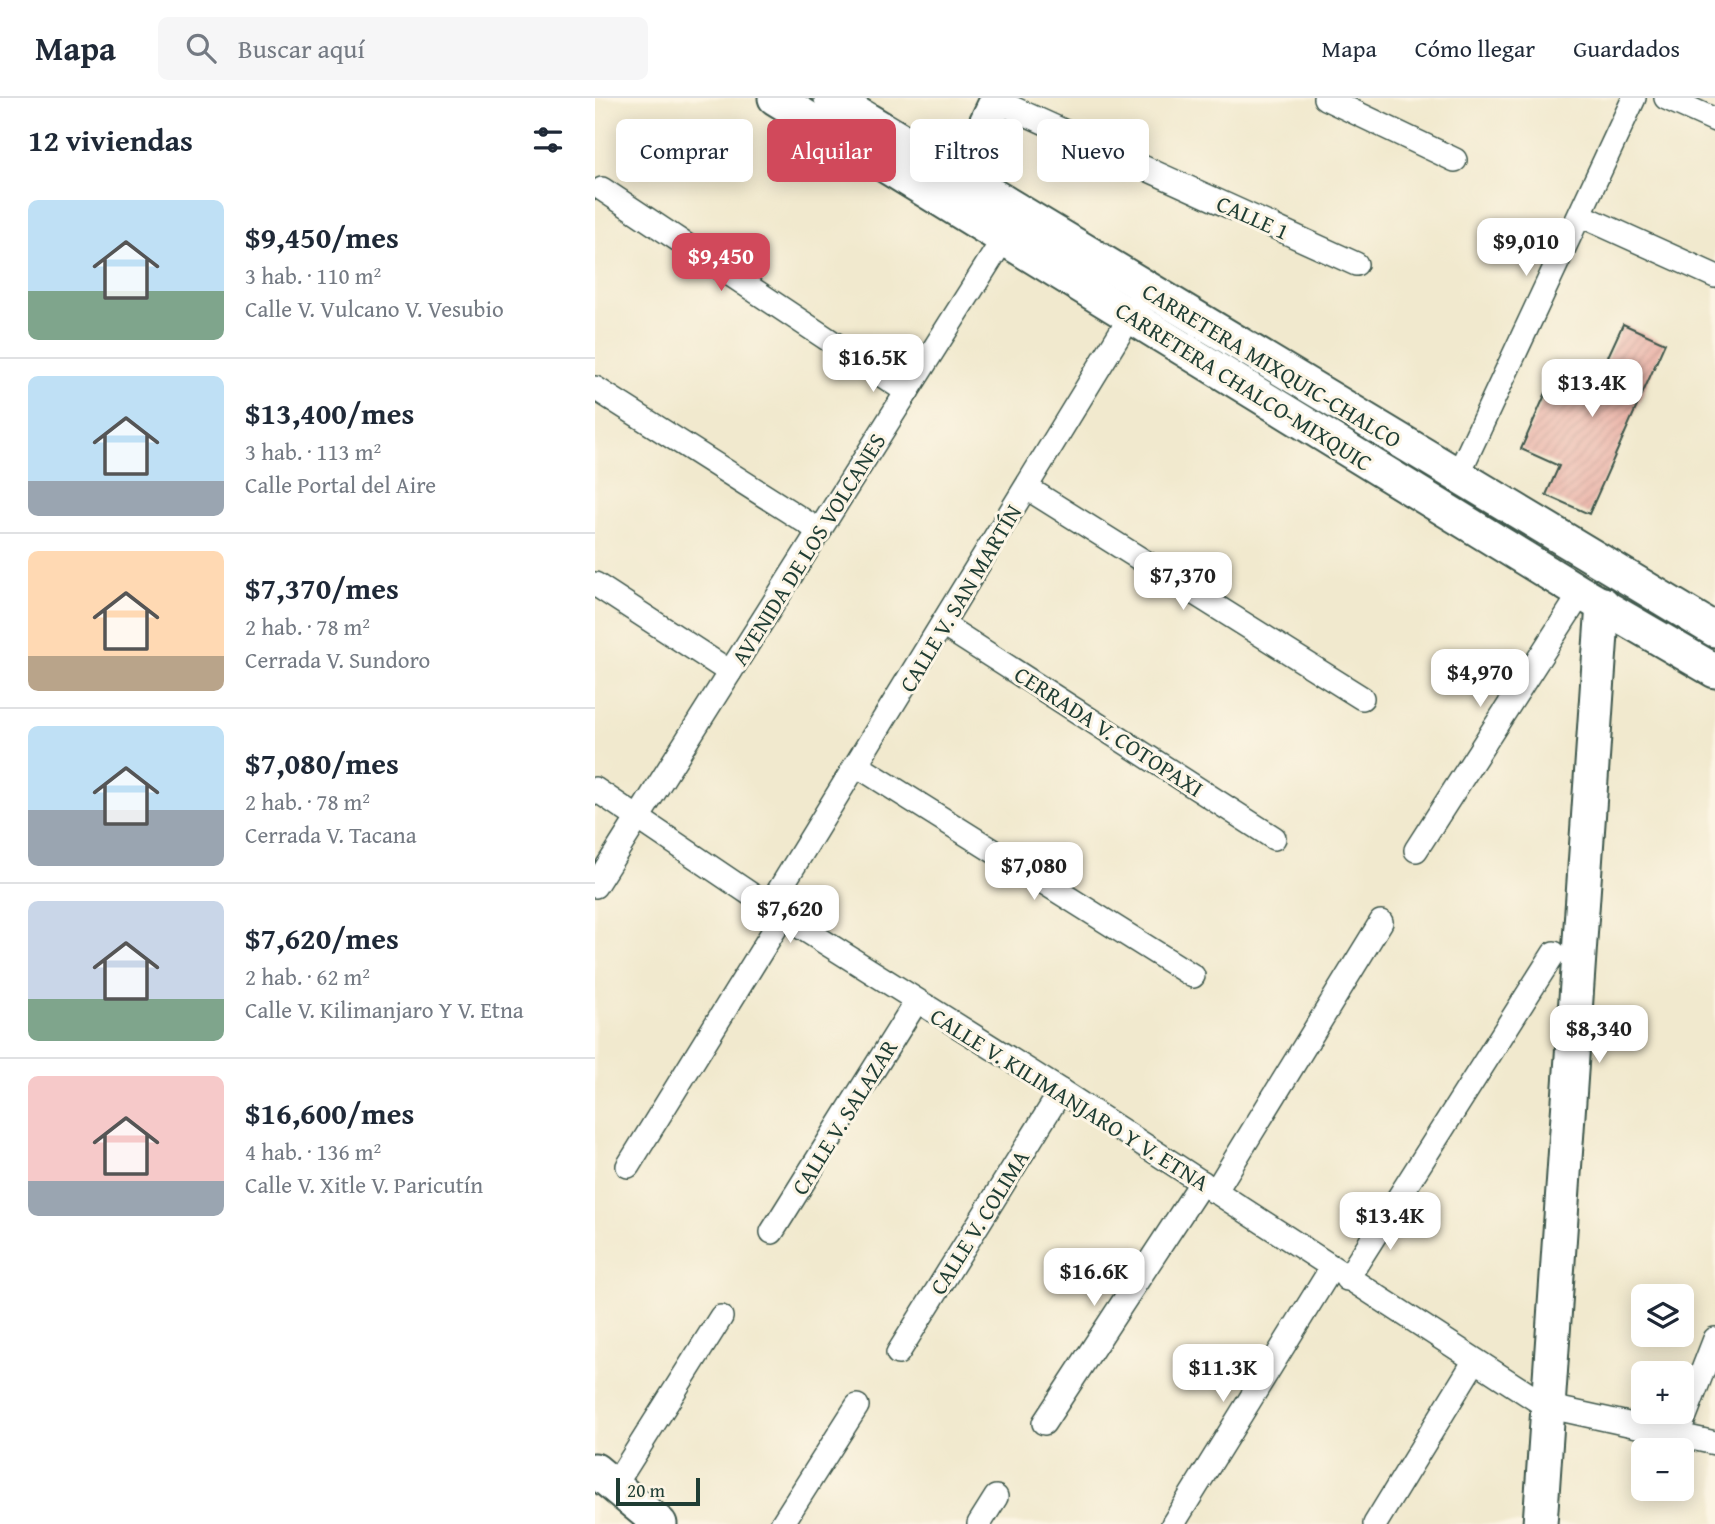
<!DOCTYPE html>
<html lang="es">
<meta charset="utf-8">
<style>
body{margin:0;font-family:"Gentium Book Plus",serif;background:#f6f6f7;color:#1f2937;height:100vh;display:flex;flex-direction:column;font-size:26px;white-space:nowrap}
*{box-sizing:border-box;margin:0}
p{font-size:23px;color:#747a83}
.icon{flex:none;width:38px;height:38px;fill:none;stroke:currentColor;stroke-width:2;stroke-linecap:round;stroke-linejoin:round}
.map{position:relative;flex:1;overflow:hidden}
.side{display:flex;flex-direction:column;background:#fff;width:595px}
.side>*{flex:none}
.banner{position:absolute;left:21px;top:21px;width:665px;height:63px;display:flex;gap:14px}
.buttons{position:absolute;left:1036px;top:1186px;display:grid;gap:14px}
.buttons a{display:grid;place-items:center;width:63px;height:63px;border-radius:10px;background:#fff;box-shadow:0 4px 18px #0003;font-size:35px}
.scale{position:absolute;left:21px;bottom:18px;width:84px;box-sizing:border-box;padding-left:7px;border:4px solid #1f3d34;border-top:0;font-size:19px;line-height:24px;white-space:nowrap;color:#1f3d34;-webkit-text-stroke:5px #fcf5e5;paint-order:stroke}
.price{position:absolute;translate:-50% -60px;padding:0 16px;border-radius:14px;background:#fff;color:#222;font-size:23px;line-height:46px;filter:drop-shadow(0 2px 4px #0008)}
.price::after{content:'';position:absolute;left:50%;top:42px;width:21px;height:16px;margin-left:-10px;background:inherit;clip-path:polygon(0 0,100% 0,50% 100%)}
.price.active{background:#d1495b;color:#fff}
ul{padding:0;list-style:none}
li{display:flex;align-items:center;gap:21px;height:175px;padding:0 28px}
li+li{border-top:2px solid #e0e1e3}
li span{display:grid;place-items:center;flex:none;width:196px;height:140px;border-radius:10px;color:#555}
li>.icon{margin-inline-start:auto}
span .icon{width:84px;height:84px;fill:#fffc;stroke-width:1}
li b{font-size:30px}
h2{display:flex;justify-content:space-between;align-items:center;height:84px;padding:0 28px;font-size:30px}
.chip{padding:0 24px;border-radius:10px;background:#fff;box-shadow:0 4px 18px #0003;font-size:24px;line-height:63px}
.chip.active{background:#d1495b;color:#fff}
header{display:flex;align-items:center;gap:42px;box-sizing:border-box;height:98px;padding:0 35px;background:#fff;border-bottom:2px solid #e0e1e3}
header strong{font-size:33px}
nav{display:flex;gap:38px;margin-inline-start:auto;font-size:24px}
.search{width:490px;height:63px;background:#f6f6f7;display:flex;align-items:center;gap:18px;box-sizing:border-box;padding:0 24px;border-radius:10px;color:#747a83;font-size:26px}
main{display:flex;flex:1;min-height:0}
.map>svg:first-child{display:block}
</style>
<header>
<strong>Mapa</strong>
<div class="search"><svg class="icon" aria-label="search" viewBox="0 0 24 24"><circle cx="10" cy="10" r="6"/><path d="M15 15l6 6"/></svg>Buscar aquí</div>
<nav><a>Mapa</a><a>Cómo llegar</a><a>Guardados</a></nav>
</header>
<main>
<section class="side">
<h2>12 viviendas<svg class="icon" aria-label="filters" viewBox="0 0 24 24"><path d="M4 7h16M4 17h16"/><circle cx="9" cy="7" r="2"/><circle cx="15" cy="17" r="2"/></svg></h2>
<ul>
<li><span style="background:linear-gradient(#bfe0f5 65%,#7fa58c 0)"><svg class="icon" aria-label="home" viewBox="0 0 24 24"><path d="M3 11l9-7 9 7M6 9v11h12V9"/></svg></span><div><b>$9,450/mes</b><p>3 hab. · 110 m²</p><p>Calle V. Vulcano V. Vesubio</p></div></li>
<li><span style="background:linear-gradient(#bfe0f5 75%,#9aa5b1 0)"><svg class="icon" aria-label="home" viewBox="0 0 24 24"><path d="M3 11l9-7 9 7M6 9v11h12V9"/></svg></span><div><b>$13,400/mes</b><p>3 hab. · 113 m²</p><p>Calle Portal del Aire</p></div></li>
<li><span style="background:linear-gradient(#ffd9b3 75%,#b9a48a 0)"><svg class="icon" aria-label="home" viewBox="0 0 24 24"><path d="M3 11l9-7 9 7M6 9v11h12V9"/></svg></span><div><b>$7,370/mes</b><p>2 hab. · 78 m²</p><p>Cerrada V. Sundoro</p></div></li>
<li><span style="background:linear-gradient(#bfe0f5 60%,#9aa5b1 0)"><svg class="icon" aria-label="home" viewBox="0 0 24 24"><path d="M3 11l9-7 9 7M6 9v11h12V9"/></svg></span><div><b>$7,080/mes</b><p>2 hab. · 78 m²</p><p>Cerrada V. Tacana</p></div></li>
<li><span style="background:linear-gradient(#c9d6e8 70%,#7fa58c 0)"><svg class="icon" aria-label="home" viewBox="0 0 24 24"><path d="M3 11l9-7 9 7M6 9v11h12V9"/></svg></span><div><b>$7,620/mes</b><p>2 hab. · 62 m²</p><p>Calle V. Kilimanjaro Y V. Etna</p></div></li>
<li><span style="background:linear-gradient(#f6c9c9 75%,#9aa5b1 0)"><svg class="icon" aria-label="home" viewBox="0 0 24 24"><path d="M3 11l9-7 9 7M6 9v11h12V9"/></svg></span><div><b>$16,600/mes</b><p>4 hab. · 136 m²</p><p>Calle V. Xitle V. Paricutín</p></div></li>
</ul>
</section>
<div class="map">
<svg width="1120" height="1426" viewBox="0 0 1120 1426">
<defs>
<pattern id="building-hatch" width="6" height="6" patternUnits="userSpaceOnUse" patternTransform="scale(1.75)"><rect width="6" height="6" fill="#e9afa4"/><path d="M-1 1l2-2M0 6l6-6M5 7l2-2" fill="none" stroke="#c7978e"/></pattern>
</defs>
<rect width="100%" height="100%" fill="#fcf5e5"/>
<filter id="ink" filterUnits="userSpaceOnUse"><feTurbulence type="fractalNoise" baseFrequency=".0143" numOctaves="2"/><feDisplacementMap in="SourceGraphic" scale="14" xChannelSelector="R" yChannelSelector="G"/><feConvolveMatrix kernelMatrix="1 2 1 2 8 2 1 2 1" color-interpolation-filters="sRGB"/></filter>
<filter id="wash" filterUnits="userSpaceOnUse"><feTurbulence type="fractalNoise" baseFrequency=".00686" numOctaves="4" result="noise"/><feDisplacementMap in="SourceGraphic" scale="28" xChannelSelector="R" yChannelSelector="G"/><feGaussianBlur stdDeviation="1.57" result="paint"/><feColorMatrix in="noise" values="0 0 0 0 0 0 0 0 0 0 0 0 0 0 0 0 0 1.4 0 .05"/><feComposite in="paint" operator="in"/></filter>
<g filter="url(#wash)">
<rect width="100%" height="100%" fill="#f1e9ce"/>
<g id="blocks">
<path fill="url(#building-hatch)" d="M1028 226 1070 245 994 416 951 397 964 368 926 351 961 272 999 289Z"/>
</g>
</g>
<g filter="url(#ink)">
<use href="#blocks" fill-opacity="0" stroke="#3e574b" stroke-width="2"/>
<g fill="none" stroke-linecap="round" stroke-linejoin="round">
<g stroke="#3e574b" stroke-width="26">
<g id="street">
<path d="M730 0 860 62"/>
<path d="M1071 0 1120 22"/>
<path d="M402 3 761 166"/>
<path d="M7 91 312 294"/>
<path d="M985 117 1120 178"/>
<path d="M0 290 225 433"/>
<path d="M862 379 1039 0"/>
<path d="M432 390 767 600"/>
<path d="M0 486 135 574"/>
<path d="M348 527 679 740"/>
<path d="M263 668 598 878"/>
<path d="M0 691 188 818 466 993 951 1308 1120 1345"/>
<path d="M821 752 986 495"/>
<path d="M0 788 416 129"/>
<path d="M175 807 543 206"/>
<path d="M33 1068 188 818"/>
<path d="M620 1094 786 824"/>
<path d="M177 1134 321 904"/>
<path d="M752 1181 959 855"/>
<path d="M303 1255 466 993"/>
<path d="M449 1325 607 1084"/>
<path d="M1083 1336 1120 1241"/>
<path d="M20 1387 126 1219"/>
<path d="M187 1426 262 1308"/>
<path d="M384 1426 401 1399"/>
<path d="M578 1426 736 1171"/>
<path d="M780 1426 879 1264"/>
</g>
</g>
<g stroke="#3e574b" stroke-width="37">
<g id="secondary">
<path d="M180 0 986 495 1120 573"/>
<path d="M236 0 1120 532"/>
<path d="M356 98 403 0"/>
<path d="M0 1372 65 1426"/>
<path d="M945 1426 1008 506"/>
</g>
</g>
<use href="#street" stroke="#fff" stroke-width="23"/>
<use href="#secondary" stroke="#fff" stroke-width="33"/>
</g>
</g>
<g text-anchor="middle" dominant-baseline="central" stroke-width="6" stroke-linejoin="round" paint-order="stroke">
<g font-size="23" fill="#1f3d34" stroke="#fcf5e5">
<text transform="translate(658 119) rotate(24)">CALLE 1</text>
<text transform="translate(677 267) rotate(31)">CARRETERA MIXQUIC-CHALCO</text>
<text transform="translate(649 288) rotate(32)">CARRETERA CHALCO-MIXQUIC</text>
<text transform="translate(213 451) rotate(-58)">AVENIDA DE LOS VOLCANES</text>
<text transform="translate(365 500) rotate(-59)">CALLE V. SAN MARTÍN</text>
<text transform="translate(514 633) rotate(33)">CERRADA V. COTOPAXI</text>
<text transform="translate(475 1001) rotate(32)">CALLE V. KILIMANJARO Y V. ETNA</text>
<text transform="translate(249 1019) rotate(-58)">CALLE V. SALAZAR</text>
<text transform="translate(384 1124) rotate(-58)">CALLE V. COLIMA</text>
</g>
</g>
</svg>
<div class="buttons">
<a><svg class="icon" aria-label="layers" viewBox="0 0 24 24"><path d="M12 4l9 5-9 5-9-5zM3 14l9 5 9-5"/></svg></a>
<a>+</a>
<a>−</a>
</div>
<div class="scale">20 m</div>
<b class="price" style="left:931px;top:180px">$9,010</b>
<b class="price active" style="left:126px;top:195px">$9,450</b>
<b class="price" style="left:278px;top:296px">$16.5K</b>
<b class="price" style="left:997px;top:321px">$13.4K</b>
<b class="price" style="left:588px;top:514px">$7,370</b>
<b class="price" style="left:885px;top:611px">$4,970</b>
<b class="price" style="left:439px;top:804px">$7,080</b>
<b class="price" style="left:195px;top:847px">$7,620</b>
<b class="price" style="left:1004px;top:967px">$8,340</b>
<b class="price" style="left:795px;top:1154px">$13.4K</b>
<b class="price" style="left:499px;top:1210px">$16.6K</b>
<b class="price" style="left:628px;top:1306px">$11.3K</b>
<div class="banner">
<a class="chip">Comprar</a>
<a class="chip active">Alquilar</a>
<a class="chip">Filtros</a>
<a class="chip">Nuevo</a>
</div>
</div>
</main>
